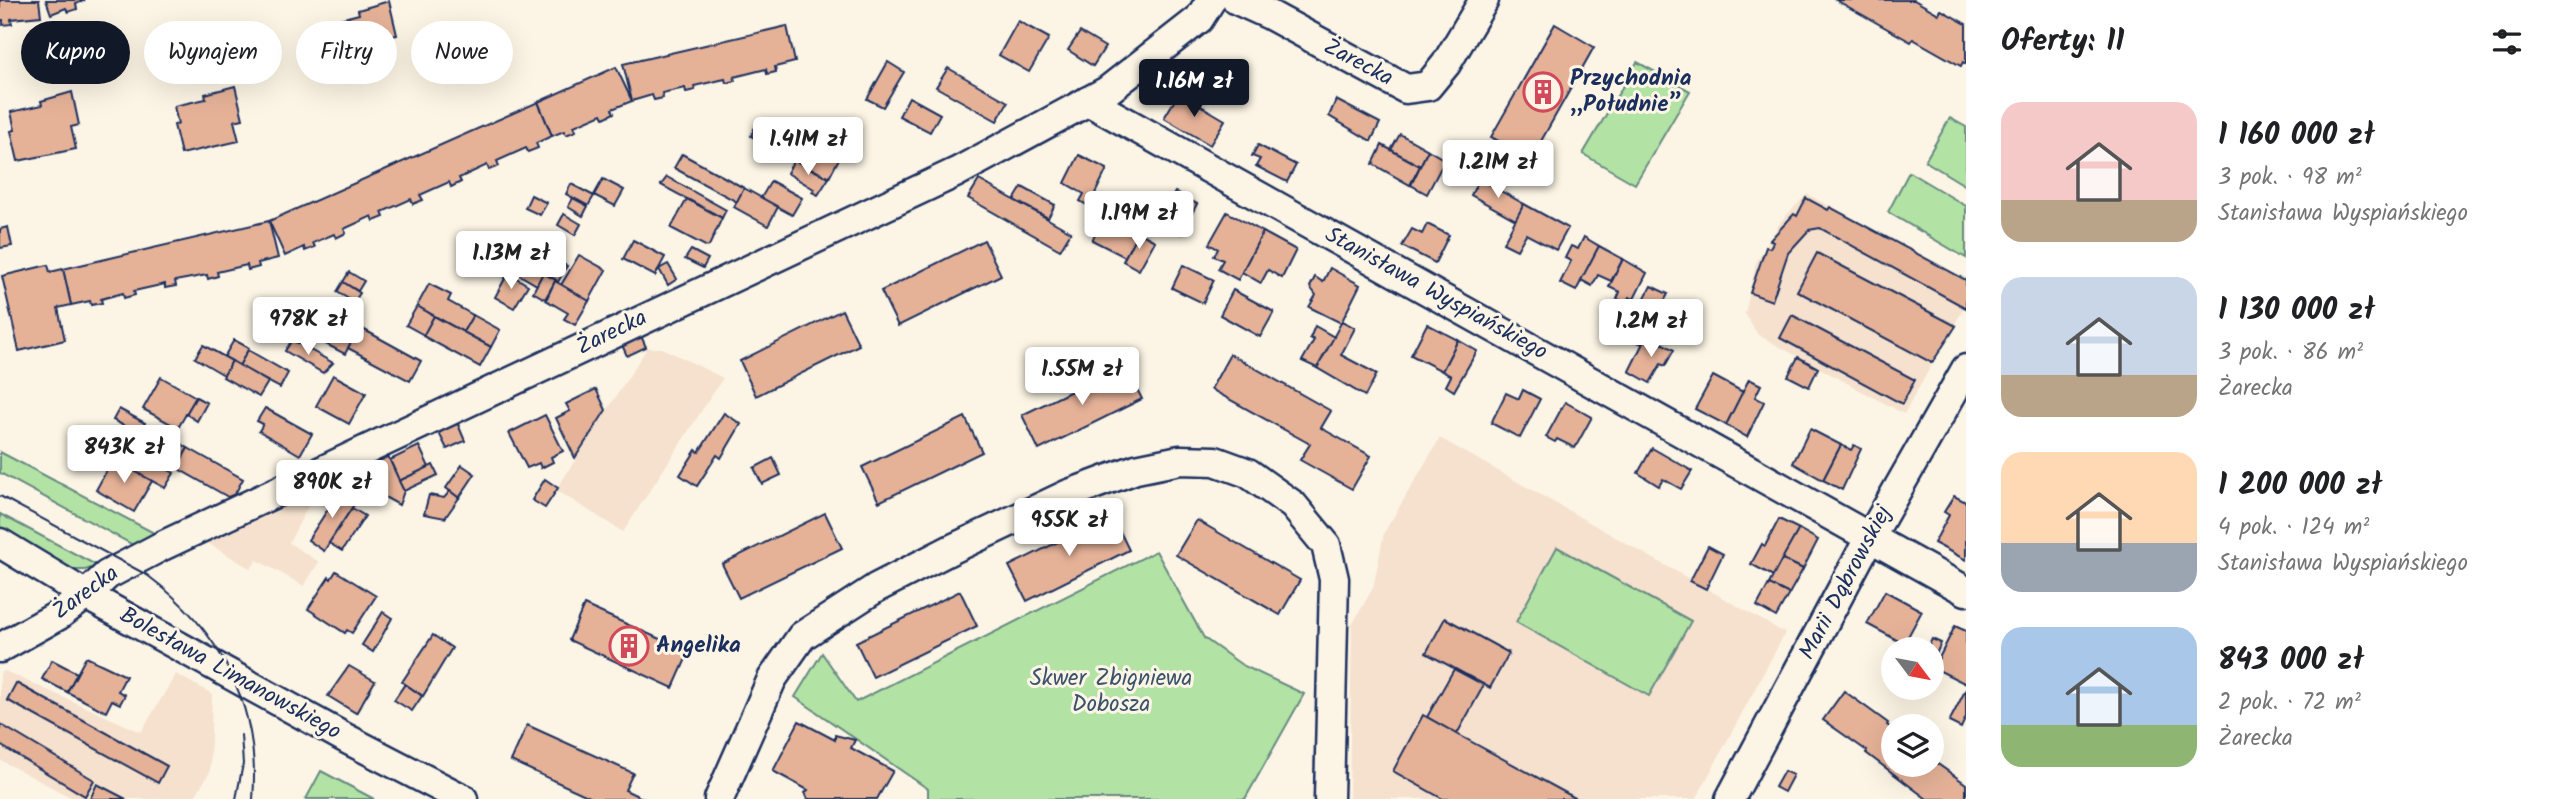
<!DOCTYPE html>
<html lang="pl">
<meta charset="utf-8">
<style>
body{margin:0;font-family:Kalam,sans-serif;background:#f2f2f2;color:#202124;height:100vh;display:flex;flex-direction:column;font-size:26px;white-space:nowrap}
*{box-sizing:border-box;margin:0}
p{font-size:23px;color:#757577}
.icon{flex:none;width:38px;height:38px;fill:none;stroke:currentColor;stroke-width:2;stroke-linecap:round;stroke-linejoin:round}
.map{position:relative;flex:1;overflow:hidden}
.panel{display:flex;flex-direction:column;background:#fff;width:595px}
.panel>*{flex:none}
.banner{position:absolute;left:21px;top:21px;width:665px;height:63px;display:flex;gap:14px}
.needle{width:46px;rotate:122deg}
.controls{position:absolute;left:1881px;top:637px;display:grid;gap:14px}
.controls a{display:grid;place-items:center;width:63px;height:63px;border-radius:50%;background:#fff;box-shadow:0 7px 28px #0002;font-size:35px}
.price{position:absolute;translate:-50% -60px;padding:0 16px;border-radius:7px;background:#fff;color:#222;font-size:23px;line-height:46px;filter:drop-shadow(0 2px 4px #0008)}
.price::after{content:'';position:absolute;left:50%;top:42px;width:21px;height:16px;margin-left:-10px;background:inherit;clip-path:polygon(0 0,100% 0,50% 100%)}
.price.current{background:#111827;color:#fff}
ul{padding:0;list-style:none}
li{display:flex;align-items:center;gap:21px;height:175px;padding:0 35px}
li span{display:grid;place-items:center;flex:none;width:196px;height:140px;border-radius:21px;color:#555}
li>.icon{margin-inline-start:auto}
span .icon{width:84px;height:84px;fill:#fffc;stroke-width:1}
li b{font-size:30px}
h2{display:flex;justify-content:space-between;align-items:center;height:84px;padding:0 35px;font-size:30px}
.chip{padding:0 24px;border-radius:32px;background:#fff;box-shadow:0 7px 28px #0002;font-size:24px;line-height:63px}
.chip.current{background:#111827;color:#fff}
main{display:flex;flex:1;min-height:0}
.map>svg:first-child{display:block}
</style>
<main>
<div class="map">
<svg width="1966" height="799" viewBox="0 0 1966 799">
<rect width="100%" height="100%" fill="#fcf5e5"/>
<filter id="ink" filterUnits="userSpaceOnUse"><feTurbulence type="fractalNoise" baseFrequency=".0143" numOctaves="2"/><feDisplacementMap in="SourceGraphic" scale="14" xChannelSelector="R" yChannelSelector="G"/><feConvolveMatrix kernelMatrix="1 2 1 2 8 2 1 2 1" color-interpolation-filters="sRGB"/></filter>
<g filter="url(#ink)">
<g fill="#f5e1ce">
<path d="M1807 194 1966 280V304L1904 414 1758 335 1745 314 1756 263 1781 221Z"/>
<path d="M647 348H662L723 378 623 532 556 490Z"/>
<path d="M1440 438 1785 633 1696 799H1349L1352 625 1373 588 1384 533Z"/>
<path d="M303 496 308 506 289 543 319 562 304 586 257 560 251 569 206 542Z"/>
<path d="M5 671 141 732 176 674 212 694 210 772 193 799H74L0 760V673Z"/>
</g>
<g fill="#b2e3a4" stroke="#668981" stroke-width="2">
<path d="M1637 62 1690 91 1635 184 1583 154Z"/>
<path d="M1950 118 1966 127V186L1925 161Z"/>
<path d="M1909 172 1966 206V258L1888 212Z"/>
<path d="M0 452 156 534 133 545 0 473Z"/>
<path d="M0 514 98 566 85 570H72L0 532Z"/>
<path d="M1557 547 1691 621 1649 696 1516 622Z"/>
<path d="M1156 551 1204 638 1242 665 1304 694 1245 799H928V789L795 697 822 653 856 702Z"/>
<path d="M321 771 374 799H306Z"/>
</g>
<g fill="#e5b298" stroke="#1b2f5e" stroke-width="2">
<path d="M0 0H39L41 16 11 19 12 24 3 25V20H0Z"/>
<path d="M46 0H85L76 4 77 9 68 12 66 8 51 14Z"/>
<path d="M1836 0H1914L1939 14 1941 10 1966 24V64L1963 62 1961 66 1913 39 1911 42Z"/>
<path d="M389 1 397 35 388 37 393 57 335 71 328 40H332L328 22 359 14 358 10Z"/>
<path d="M1018 21 1049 38 1029 72 999 55Z"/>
<path d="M1555 24 1594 47 1531 159 1491 137Z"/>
<path d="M787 26 795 62 775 67 776 72 767 74 766 69 734 77 735 81 726 83 725 79 694 86 695 90 686 92 685 88 662 93 663 98 654 100 652 95 632 101 623 64Z"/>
<path d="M1080 32 1105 47 1093 66 1068 50Z"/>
<path d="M888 62 904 72 883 107 867 99Z"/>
<path d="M616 67 632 101 612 109 614 113 604 118 602 114 574 126 576 131 566 135 564 131 552 136 538 102Z"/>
<path d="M948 68 1008 102 997 121 936 87Z"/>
<path d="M235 86 243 119 234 121 239 141 181 154 174 125 178 124 174 106 206 99 205 94Z"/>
<path d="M72 92 79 125 71 127 76 149 18 161 11 131 15 130 11 112 42 105 41 101Z"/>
<path d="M1179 93 1225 120 1210 145 1164 118Z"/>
<path d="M909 97 940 114 930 132 899 116Z"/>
<path d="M1336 100 1380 123 1371 141 1329 116Z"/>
<path d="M538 102 552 136 536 143 538 148 528 152 526 148 497 161 499 166 489 170 487 165 459 178 461 182 451 187 449 182 420 195 423 200 413 204 411 199 382 212 384 217 374 221 372 216 344 229 346 233 336 238 334 234 313 243 315 247 305 251 304 247 285 256 269 221Z"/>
<path d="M824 122 852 137 846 146 853 150 850 155 816 136Z"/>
<path d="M761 128 777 137 771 147 751 136 754 129 759 132Z"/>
<path d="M1400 134 1428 150 1420 166 1391 150Z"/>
<path d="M816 136 843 151 829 178 801 163Z"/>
<path d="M1258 145 1296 165 1287 182 1256 166 1260 159 1252 156Z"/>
<path d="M1382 145 1420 166 1410 185 1373 164Z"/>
<path d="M1428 150 1445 160 1427 194 1411 185Z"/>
<path d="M682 154 744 188 737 202 674 168Z"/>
<path d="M1079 155 1107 169 1089 206 1080 201 1084 194 1065 183Z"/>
<path d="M794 160 829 178 818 195 812 192 814 189 787 173Z"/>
<path d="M667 177 726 210 722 218 661 185Z"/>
<path d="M603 179 624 190 615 206 594 195Z"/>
<path d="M1479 179 1524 204 1516 220 1471 195Z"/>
<path d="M979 180 1071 232 1060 250 968 198Z"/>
<path d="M771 181 802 198 792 215 761 198Z"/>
<path d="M571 184 594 196 588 206 566 194Z"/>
<path d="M1022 187 1055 205 1048 218 1014 200Z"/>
<path d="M744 188 778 207 768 226 734 207Z"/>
<path d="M1175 192 1197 204 1181 234 1158 221Z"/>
<path d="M531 195 547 203 540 215 525 208Z"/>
<path d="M573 198 588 206 583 216 568 207Z"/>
<path d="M1806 198 1828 210 1830 207 1966 280V308L1820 228 1809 230 1788 253 1772 301 1750 293 1766 247 1770 248 1773 242 1770 240 1794 214 1797 216Z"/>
<path d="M687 199 722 218 709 246 707 247 671 228Z"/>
<path d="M1524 204 1568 228 1556 250 1526 234 1517 250 1503 243Z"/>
<path d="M1227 212 1263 232 1238 280 1218 269 1223 260 1214 256 1218 249 1209 244Z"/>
<path d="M564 214 581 224 575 235 558 225Z"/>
<path d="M1107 214 1138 232 1125 257 1092 240Z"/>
<path d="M269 221 278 258 258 263 259 267 248 270 247 265 217 272 218 276 208 279 207 275 175 281 176 286 165 288V284L134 291 135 295 124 298 123 293 101 299 102 303 91 305 90 301 71 305 63 269Z"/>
<path d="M1427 224 1449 235 1435 263 1402 246 1412 229 1422 234Z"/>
<path d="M8 227 12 246 0 248V229Z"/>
<path d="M1138 232 1155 241 1139 270 1123 261Z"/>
<path d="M1263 232 1296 250 1282 278 1268 270 1261 283 1242 272Z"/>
<path d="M1584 237 1599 246 1576 291 1560 283 1571 261 1565 258 1571 246 1578 249Z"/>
<path d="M633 240 665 257 655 276 623 259Z"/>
<path d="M984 240 1001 275 898 326 881 291Z"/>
<path d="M1599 246 1623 259 1611 281 1598 275 1592 286 1581 280Z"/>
<path d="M691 250 708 259 703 268 685 259Z"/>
<path d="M1817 253 1956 326 1932 363 1797 291Z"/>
<path d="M529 254 544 262 548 256 558 261 549 277 525 263Z"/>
<path d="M579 255 606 270 589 301 561 285Z"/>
<path d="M1623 259 1647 273 1634 299 1629 297 1626 303 1617 299 1620 292 1609 287Z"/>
<path d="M558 261 567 266 558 282 549 277Z"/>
<path d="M525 263 543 273 537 285 518 274Z"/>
<path d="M668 264 677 279 668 285 659 269Z"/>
<path d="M48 265 50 272 63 269 71 305 58 308 65 340 19 351 2 276Z"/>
<path d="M1183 265 1214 280 1203 303 1172 288Z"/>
<path d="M1330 268 1360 285 1341 323 1309 307 1316 295 1310 287 1315 277 1323 282Z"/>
<path d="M349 272 364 281 358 291 343 282Z"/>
<path d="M508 273 528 285 514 308 495 297Z"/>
<path d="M543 273 556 280 545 299 533 292Z"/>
<path d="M555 281 589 301 575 325 564 319 568 313 546 300Z"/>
<path d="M343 282 360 293 354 302 337 292Z"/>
<path d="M429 284 451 295 448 301 473 315 463 332 417 306Z"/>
<path d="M1651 286 1668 294 1642 344 1625 336Z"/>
<path d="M1233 290 1274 312 1260 337 1220 315Z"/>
<path d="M417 306 434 316 424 335 406 325Z"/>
<path d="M842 310 859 345 756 396 740 361Z"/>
<path d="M330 311 359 327 345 354 320 341 330 322 325 319Z"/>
<path d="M473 315 500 330 491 347 463 332Z"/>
<path d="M1792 315 1915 380 1902 404 1780 338Z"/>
<path d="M434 316 491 347 480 367 423 336Z"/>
<path d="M285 321 311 335 305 347 278 332Z"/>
<path d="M1342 321 1355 328 1341 355 1377 374 1365 396 1317 368Z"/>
<path d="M1427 324 1458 340 1442 371 1411 355Z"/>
<path d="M1315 326 1334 337 1317 368 1302 361 1314 340 1310 338Z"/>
<path d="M359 327 421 361 410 381 348 348Z"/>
<path d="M1647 335 1674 350 1665 366 1661 364 1650 383 1629 371Z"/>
<path d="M641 336 646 347 627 356 622 345Z"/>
<path d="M234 340 249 348 239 366 224 357Z"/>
<path d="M292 340 305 347 333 363 323 373 285 351Z"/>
<path d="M1458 340 1477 351 1454 391 1446 386 1451 376 1442 371Z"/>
<path d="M203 345 232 361 224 375 195 358Z"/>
<path d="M248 350 288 373 280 388 239 366Z"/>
<path d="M1230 354 1331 411 1321 428 1371 456 1352 489 1300 460 1310 444 1211 389Z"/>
<path d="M1798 357 1818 368 1809 387 1788 376Z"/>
<path d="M232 361 268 382 259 397 223 377Z"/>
<path d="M1125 365 1142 399 1039 450 1022 415Z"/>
<path d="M333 375 366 393 349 424 316 406Z"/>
<path d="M1713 376 1743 392 1726 425 1695 409Z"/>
<path d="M161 377 196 397 178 428 143 409Z"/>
<path d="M1749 379 1761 385 1755 397 1764 402 1747 437 1726 425Z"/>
<path d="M596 389 606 410 575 458 556 418 570 411 566 404Z"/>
<path d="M1523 390 1540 399 1520 438 1491 423 1506 393 1519 399Z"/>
<path d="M196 397 207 403 197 421 186 414Z"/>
<path d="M1565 402 1592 417 1575 448 1557 439 1555 442 1546 437Z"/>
<path d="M265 408 312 434 300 455 259 431 263 424 257 421Z"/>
<path d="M119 409 145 423 139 434 113 420Z"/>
<path d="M724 413 741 424 721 458 717 455 697 486 680 475 696 450 699 452Z"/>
<path d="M545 415 563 451 551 457 553 462 541 468 539 463 527 468 509 433Z"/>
<path d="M965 417 982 452 879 502 862 467Z"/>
<path d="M457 422 465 441 447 449 438 431Z"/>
<path d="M1810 429 1841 445 1823 480 1793 463Z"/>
<path d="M175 440 188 448 181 460 168 452Z"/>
<path d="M124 445 174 473 165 488 115 461Z"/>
<path d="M1841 445 1851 450 1854 445 1861 449 1842 490 1823 480Z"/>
<path d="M419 446 429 467 399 481 390 460Z"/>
<path d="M188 448 243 479 235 494 228 497 177 468Z"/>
<path d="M1652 448 1692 471 1681 489 1663 479 1659 486 1638 473Z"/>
<path d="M387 454 404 491 399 505 352 479 355 473Z"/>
<path d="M773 458 781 475 762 484 754 468Z"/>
<path d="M113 459 152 481 134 512 96 490Z"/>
<path d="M433 465 438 475 404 491 399 481Z"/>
<path d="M462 465 475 474 459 498 446 488Z"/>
<path d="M352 479 376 494 371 503 347 489Z"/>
<path d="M545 479 558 488 545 508 532 500Z"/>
<path d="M341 489 357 500 324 551 308 540Z"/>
<path d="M450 491 459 498 445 518 424 514 429 495 444 498Z"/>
<path d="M1954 496 1966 502V560L1934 543 1949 515 1944 512Z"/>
<path d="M352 508 365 516 342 551 329 543Z"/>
<path d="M825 513 842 548 739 598 722 564Z"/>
<path d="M1112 515 1129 550 1027 601 1009 566Z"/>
<path d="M1779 519 1799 529 1773 576 1751 564 1762 544 1765 546Z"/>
<path d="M1197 520 1300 580 1280 615 1176 555Z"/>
<path d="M1799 529 1818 540 1803 569 1782 559Z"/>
<path d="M1708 546 1723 554 1706 589 1690 581Z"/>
<path d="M1782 559 1803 569 1789 594 1769 584Z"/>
<path d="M336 571 376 596 352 633 347 630 345 633 308 609 329 577 331 579Z"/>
<path d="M1769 584 1789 594 1776 617 1757 606Z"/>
<path d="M960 591 977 626 873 677 856 642Z"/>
<path d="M1885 591 1922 611 1904 644 1867 624Z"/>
<path d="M584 605 689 652 673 688 569 640Z"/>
<path d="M383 612 392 618 373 652 362 645Z"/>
<path d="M1445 618 1509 653 1490 688 1426 653Z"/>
<path d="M1955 626 1966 631V684L1934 668Z"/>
<path d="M433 635 452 648 423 696 402 682Z"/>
<path d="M1932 639 1941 643 1934 659 1932 649H1927Z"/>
<path d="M86 657 126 676 118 691 125 695 120 704 112 700 106 712 67 692Z"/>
<path d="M52 660 77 673 67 692 42 679Z"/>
<path d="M349 666 375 681 356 713 328 696Z"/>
<path d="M1454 669 1484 685 1457 734 1427 717Z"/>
<path d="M16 683 167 766 158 783 7 700Z"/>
<path d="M405 684 422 696 412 711 394 700Z"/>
<path d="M1966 689V717L1961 728 1949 722Z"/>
<path d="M1844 691 1888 723 1887 725 1894 730V765H1932V760L1966 784V799H1927L1866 753 1867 751 1823 720Z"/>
<path d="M1423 715 1457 734 1577 799H1443L1393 771Z"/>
<path d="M799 721 835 740V735L855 740 851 748 893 771 877 799H808L805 793 808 790 773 771Z"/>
<path d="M0 724 94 780 85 796 0 745Z"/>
<path d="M527 725 633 773 625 790 644 799H594L511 761Z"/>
<path d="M1784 771 1793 775 1784 792 1775 787Z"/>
<path d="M97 784 126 799H90Z"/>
</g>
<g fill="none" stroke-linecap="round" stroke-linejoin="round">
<g stroke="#1b2f5e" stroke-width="33">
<g id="minor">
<path d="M1237 0 1270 15 1406 89 1428 86 1446 64 1484 0"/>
<path d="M1088 101 1966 591"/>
<path d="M0 543 86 595 347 739 463 799"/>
<path d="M0 648 59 615 86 595 107 575 162 546 957 172 1107 91 1199 19 1211 0"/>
<path d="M719 799 772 679 802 636 876 588 950 550 1069 494 1136 469 1180 460 1215 461 1248 473 1293 505 1326 545 1334 579 1329 799"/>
<path d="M1730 799 1863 550 1966 369"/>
</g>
</g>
<use href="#minor" stroke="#fcf5e5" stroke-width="28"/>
<g stroke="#1b2f5e" stroke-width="2">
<path d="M0 496 147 575C220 629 261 707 253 799"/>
<path d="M236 799 243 764 241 735"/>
</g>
</g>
</g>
<defs>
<g id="building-ring" transform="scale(2.0125)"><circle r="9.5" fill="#fcf5e5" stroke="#d1495b" stroke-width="1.5"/><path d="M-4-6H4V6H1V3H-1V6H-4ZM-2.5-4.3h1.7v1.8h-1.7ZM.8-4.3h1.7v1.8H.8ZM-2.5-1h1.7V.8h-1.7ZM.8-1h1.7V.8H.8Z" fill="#d1495b"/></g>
</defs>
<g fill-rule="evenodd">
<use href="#building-ring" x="1543" y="92"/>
<use href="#building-ring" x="629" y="646"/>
</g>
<g text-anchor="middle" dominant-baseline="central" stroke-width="6" stroke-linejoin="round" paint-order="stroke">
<g font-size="23" fill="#1b2f5e" stroke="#fcf5e5">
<text transform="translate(1358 63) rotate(28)">Żarecka</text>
<text transform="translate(1436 294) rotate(29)">Stanisława Wyspiańskiego</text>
<text transform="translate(612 333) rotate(-26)">Żarecka</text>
<text transform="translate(1846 583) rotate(-62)">Marii Dąbrowskiej</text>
<text transform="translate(86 593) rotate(-36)">Żarecka</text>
<text transform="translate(230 674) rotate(29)">Bolesława Limanowskiego</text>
</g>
<g font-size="23" font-weight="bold" fill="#1b2f5e" stroke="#fcf5e5" text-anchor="start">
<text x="1570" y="79">Przychodnia<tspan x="1570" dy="26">„Południe”</tspan></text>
<text x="656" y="646">Angelika</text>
</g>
<g font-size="23" fill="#39536c" stroke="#fcf5e5">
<text x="1111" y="679">Skwer Zbigniewa<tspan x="1111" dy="26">Dobosza</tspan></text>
</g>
</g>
</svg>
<div class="controls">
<a><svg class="needle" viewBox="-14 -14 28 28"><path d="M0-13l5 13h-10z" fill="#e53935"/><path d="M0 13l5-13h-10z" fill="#757577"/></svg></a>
<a><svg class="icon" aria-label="layers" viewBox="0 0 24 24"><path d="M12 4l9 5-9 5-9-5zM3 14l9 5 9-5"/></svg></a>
</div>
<b class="price current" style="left:1194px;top:119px">1.16M zł</b>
<b class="price" style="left:808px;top:177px">1.41M zł</b>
<b class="price" style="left:1498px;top:200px">1.21M zł</b>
<b class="price" style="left:1139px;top:251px">1.19M zł</b>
<b class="price" style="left:511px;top:291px">1.13M zł</b>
<b class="price" style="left:308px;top:357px">978K zł</b>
<b class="price" style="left:1651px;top:359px">1.2M zł</b>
<b class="price" style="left:1082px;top:407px">1.55M zł</b>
<b class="price" style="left:124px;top:485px">843K zł</b>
<b class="price" style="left:332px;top:520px">890K zł</b>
<b class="price" style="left:1069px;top:558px">955K zł</b>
<div class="banner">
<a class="chip current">Kupno</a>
<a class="chip">Wynajem</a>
<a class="chip">Filtry</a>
<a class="chip">Nowe</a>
</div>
</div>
<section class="panel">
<h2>Oferty: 11<svg class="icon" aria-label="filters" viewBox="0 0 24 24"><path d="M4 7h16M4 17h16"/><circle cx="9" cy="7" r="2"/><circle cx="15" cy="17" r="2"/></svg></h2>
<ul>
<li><span style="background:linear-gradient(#f6c9c9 70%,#b9a48a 0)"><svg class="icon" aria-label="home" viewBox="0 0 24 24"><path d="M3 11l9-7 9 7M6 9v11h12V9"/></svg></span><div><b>1 160 000 zł</b><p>3 pok. · 98 m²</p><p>Stanisława Wyspiańskiego</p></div></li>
<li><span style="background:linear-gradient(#c9d6e8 70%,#b9a48a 0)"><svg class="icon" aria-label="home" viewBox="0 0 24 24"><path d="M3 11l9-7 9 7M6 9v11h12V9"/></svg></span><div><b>1 130 000 zł</b><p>3 pok. · 86 m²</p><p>Żarecka</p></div></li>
<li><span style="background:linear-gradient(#ffd9b3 65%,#9aa5b1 0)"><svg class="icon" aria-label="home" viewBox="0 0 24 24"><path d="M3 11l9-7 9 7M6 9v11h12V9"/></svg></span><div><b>1 200 000 zł</b><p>4 pok. · 124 m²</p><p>Stanisława Wyspiańskiego</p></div></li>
<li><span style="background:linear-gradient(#a9c7e8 70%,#8fb573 0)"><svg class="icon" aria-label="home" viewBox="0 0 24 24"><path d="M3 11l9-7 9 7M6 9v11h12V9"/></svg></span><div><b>843 000 zł</b><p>2 pok. · 72 m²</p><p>Żarecka</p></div></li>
</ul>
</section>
</main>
